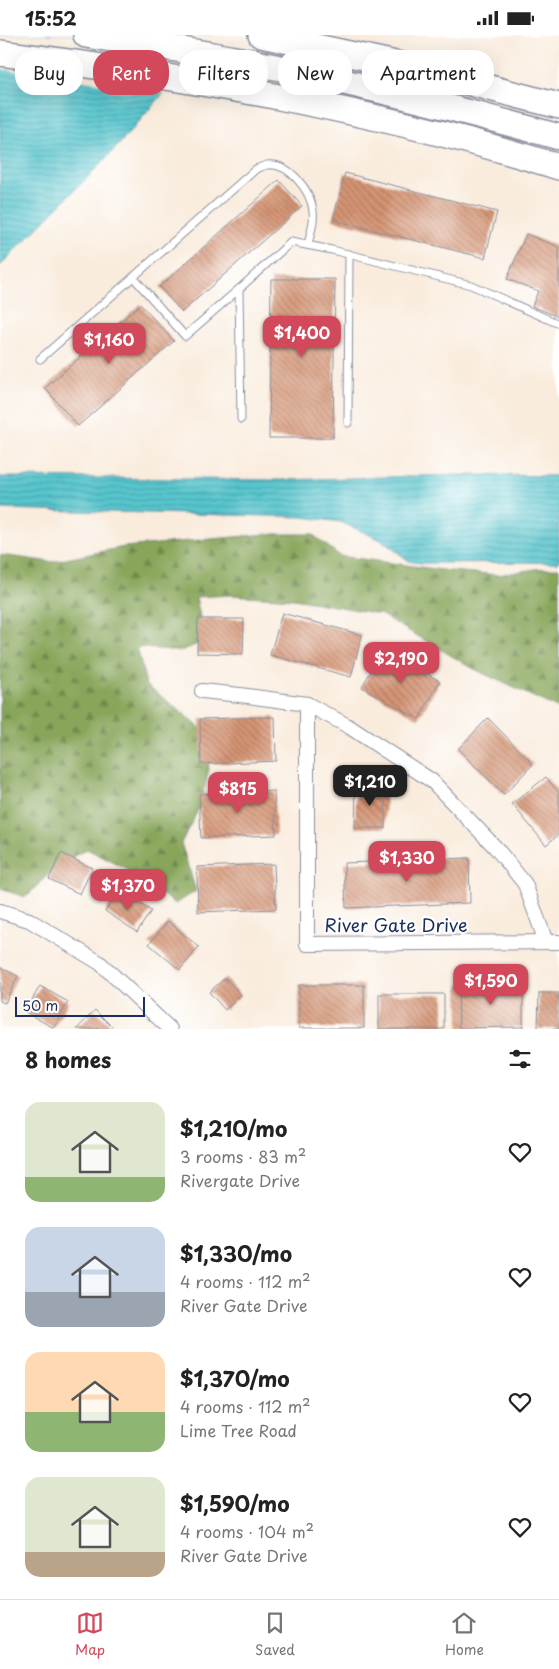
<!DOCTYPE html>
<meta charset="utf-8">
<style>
body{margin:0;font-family:"Playpen Sans",sans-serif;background:#f6f6f6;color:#222;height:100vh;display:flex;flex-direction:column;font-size:19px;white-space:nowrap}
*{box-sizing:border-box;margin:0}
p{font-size:16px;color:#767676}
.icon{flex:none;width:28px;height:28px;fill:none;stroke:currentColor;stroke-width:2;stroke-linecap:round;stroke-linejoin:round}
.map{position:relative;height:994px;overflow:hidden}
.drawer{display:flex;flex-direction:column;background:#fff;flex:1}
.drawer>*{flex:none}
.banner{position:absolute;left:15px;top:15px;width:530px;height:45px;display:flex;gap:10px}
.scale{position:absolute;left:15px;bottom:12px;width:130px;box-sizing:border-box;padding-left:5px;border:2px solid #1b2f5e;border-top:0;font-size:14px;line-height:18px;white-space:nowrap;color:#1b2f5e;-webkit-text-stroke:4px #fff;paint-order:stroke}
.price{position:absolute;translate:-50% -42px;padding:0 11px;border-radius:10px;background:#d1495b;color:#fff;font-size:16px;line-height:32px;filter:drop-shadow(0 1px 2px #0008)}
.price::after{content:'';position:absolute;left:50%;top:30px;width:15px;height:11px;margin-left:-8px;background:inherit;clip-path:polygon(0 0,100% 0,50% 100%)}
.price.selected{background:#222;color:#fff}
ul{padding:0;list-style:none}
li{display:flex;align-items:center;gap:15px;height:125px;padding:0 25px}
li span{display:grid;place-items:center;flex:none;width:140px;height:100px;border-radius:15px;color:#555}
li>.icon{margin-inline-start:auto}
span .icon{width:60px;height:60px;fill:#fffc;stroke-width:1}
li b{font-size:21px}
h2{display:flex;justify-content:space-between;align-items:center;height:60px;padding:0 25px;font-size:21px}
.chip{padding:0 18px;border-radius:20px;background:#fff;box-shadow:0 5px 20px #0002;font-size:18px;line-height:45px}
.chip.selected{background:#d1495b;color:#fff}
.status{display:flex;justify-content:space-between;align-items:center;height:35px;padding:0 25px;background:#fff;direction:ltr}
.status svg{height:14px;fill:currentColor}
.tabs{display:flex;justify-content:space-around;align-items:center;height:70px;border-top:1px solid #e0e0e0;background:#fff;font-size:14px;color:#767676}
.tabs a{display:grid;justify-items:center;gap:2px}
.tabs .selected{color:#d1495b}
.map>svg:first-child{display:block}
</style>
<div class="status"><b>15:52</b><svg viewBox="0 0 49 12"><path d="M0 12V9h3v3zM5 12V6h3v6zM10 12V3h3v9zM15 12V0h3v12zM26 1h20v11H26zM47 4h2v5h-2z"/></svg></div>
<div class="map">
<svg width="559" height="994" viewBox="0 0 559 994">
<defs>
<pattern id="forest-firs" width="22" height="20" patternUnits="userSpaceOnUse" patternTransform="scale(1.25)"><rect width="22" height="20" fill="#88a65a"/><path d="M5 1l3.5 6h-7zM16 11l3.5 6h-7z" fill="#6e884e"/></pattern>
<pattern id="water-rules" width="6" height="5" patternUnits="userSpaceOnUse" patternTransform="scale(1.25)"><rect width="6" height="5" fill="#58c6cd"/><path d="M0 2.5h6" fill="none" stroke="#48a1aa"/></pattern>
<pattern id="building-back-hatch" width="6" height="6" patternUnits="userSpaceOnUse" patternTransform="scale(1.25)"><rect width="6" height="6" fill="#d59473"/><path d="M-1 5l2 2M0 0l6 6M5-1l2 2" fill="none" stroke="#ac7962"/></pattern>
</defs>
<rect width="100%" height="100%" fill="#fff"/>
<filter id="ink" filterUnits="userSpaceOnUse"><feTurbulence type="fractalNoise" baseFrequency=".02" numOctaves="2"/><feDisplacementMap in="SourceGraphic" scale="10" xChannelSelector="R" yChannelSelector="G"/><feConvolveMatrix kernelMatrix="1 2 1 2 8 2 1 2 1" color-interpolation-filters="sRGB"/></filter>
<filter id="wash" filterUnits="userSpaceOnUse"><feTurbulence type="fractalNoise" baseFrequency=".0096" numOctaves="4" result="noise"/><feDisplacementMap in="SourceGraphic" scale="20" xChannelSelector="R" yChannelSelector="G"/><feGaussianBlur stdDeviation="1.12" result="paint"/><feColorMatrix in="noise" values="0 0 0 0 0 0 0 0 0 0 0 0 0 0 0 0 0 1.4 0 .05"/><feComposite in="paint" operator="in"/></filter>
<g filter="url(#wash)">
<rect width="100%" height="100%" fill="#f9ecdd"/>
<path fill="url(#forest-firs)" stroke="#526a5c" d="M266 499H312L340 521 450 536 498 540 535 534 559 533V674L474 634 380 579 294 564 231 560 196 562 205 606 181 616 137 612 146 649 203 695 209 734 198 775 181 808 196 856 176 869 126 834 87 814 58 830 26 862 0 854V520L52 527 124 512Z"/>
<g fill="url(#water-rules)" stroke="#3a7a96">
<path d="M0 0H214L117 112 0 231Z"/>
<path d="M457 440 559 441V527L420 528 409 526 381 505 341 487 303 482 0 474V442L283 445Z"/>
</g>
<path fill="#f9ecdd" d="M0 0H216L167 58 0 34Z"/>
<g id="blocks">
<g fill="url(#building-back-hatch)">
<path d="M345 138 497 177 485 223 333 185Z"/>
<path d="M279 145 302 171 182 277 159 252Z"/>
<path d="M526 199 559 212V282L532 271 538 256 507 244Z"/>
<path d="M271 244H335L333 403H269Z"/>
<path d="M140 269 174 306 78 391 45 353Z"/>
<path d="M282 578 362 600 351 642 270 620Z"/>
<path d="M198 584H244L243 619 197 618Z"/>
<path d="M383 614 440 646 419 684 362 652Z"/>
<path d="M275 682 276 726 201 729 200 684Z"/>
<path d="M488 683 533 729 504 760 458 714Z"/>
<path d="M546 742 559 758V799L546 810 512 769Z"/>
<path d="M356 750 386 751 385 793H355Z"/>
<path d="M274 756 276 800 201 803 199 759Z"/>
<path d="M61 818 92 833 80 859 49 844Z"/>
<path d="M469 823 470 868 346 873 344 828Z"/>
<path d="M274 829 276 874 198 877 197 832Z"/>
<path d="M120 855 151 876 137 897 105 876Z"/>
<path d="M168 886 199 912 180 935 149 909Z"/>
<path d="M0 932 18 941 5 968 0 966Z"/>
<path d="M225 943 241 960 225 975 209 957Z"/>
<path d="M523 949V992L459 993 458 950Z"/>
<rect x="299" y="950" width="65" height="43"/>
<path d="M40 951 68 967 54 993 25 977Z"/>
<path d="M539 958H559V994H538Z"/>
<rect x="379" y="959" width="65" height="35"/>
<path d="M95 975 114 994H77Z"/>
</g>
</g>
</g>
<g filter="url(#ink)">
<use href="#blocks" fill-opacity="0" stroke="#8a8e9e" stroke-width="1"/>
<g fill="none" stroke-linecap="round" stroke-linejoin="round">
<g stroke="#8a8e9e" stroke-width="9">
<g id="service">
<path d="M133 242 185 301 239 254"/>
<path d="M40 324 256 134C259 133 263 131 267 130 289 127 311 156 313 176 315 187 310 199 308 210"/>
<path d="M241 384 239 254 291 207 332 215 471 250 559 289"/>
<path d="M348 388 349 219"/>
</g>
</g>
<g stroke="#8a8e9e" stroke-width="16">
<g id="minor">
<path d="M202 656 240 660 307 669 348 691 432 746 496 813 525 849 546 907"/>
<path d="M307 669V909L559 907"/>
<path d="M0 876 29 885 100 928 170 994"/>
</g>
</g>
<g stroke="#8a8e9e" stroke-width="28">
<g id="motorway">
<path d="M86 0C136 8 186 15 235 24 344 45 452 72 559 102"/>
<path d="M261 0 405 31 559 71"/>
<path d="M0 18C189 42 377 75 559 132"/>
</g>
</g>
<use href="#service" stroke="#fff" stroke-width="7"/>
<use href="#minor" stroke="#fff" stroke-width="14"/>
<use href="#motorway" stroke="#fff" stroke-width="25"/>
</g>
</g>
<g text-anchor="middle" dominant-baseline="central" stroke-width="4" stroke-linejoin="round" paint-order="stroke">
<g font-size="18" fill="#1b2f5e" stroke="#fff">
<text x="396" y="889">River Gate Drive</text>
</g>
</g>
</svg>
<div class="scale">50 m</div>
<b class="price" style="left:302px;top:323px">$1,400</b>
<b class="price" style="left:109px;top:330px">$1,160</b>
<b class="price" style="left:401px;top:649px">$2,190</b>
<b class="price selected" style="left:370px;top:772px">$1,210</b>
<b class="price" style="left:238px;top:779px">$815</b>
<b class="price" style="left:407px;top:848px">$1,330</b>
<b class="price" style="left:128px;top:876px">$1,370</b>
<b class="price" style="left:491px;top:971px">$1,590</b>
<div class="banner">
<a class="chip">Buy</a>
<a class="chip selected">Rent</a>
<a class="chip">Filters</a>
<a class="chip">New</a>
<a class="chip">Apartment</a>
</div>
</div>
<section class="drawer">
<h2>8 homes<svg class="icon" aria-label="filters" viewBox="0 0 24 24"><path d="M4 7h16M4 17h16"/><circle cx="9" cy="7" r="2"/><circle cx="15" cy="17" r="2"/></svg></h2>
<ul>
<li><span style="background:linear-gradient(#dfe7d0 75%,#8fb573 0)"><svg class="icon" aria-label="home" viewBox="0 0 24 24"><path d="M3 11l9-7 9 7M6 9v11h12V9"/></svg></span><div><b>$1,210/mo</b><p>3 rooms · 83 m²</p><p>Rivergate Drive</p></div><svg class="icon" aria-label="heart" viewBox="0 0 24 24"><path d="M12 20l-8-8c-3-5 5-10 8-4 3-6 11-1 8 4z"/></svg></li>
<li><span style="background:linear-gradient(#c9d6e8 65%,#9aa5b1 0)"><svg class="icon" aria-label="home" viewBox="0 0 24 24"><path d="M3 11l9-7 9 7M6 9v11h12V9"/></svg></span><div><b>$1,330/mo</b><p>4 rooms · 112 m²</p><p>River Gate Drive</p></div><svg class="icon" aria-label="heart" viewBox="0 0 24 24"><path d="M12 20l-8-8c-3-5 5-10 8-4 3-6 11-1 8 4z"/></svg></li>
<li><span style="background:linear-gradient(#ffd9b3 60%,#8fb573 0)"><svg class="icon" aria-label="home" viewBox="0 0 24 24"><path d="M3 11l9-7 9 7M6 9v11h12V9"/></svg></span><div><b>$1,370/mo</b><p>4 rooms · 112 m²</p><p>Lime Tree Road</p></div><svg class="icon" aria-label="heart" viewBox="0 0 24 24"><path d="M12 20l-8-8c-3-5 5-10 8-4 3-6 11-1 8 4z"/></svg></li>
<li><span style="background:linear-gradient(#dfe7d0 75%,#b9a48a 0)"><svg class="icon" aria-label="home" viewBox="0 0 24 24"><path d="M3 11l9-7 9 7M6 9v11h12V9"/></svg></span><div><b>$1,590/mo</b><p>4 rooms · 104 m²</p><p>River Gate Drive</p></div><svg class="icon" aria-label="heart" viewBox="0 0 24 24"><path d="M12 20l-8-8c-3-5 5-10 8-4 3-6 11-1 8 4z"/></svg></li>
</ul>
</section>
<nav class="tabs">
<a class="selected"><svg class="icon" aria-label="map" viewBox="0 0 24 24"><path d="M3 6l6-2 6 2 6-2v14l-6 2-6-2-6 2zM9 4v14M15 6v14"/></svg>Map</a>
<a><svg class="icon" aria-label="saved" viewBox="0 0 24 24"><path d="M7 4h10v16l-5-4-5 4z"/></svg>Saved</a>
<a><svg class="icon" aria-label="home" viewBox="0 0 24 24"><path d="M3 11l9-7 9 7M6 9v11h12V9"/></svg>Home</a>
</nav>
